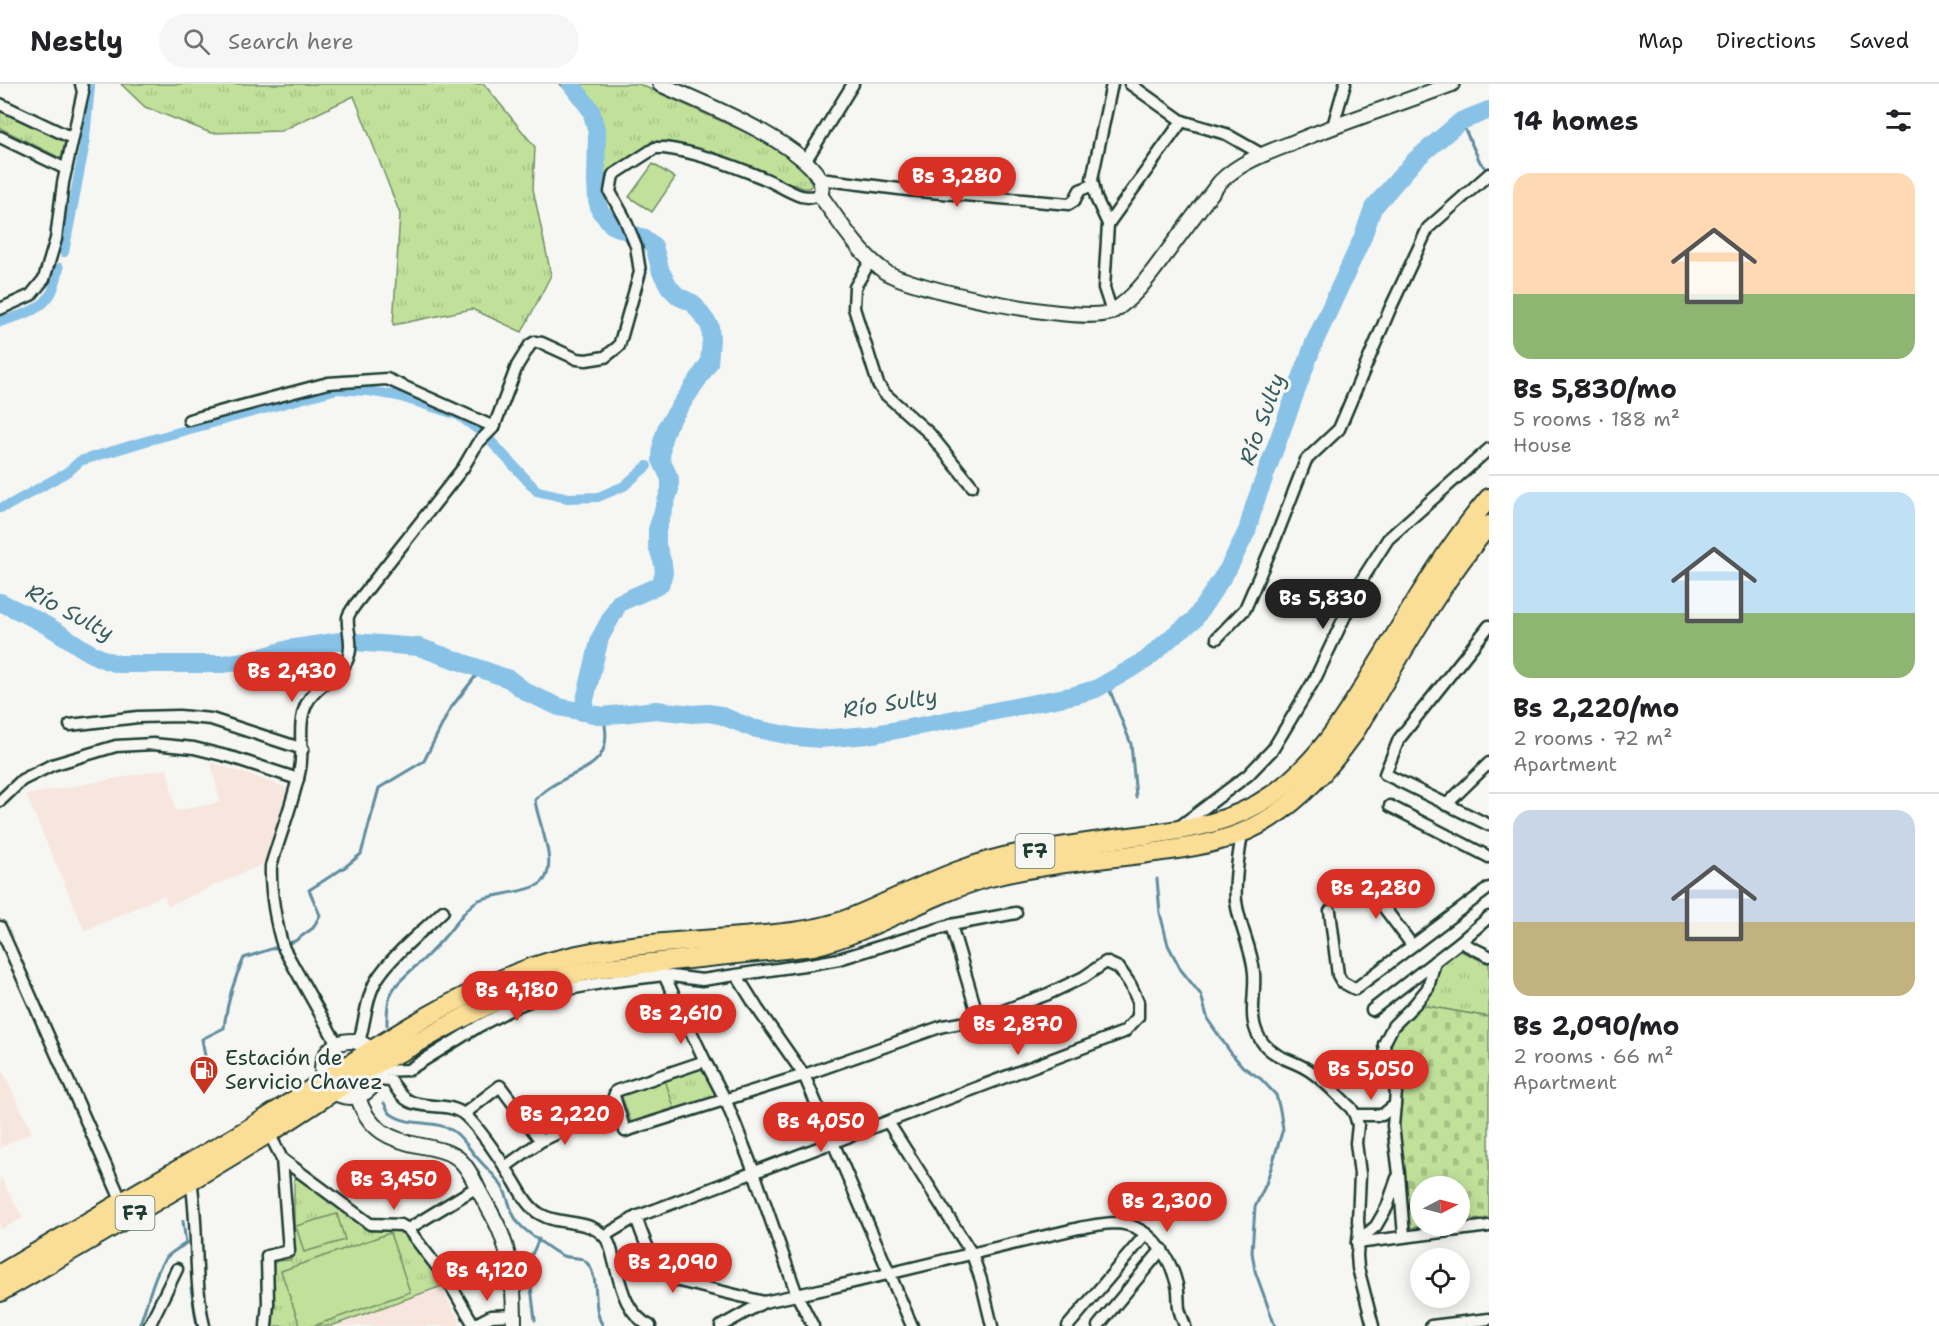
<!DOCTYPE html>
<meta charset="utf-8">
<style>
body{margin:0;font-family:"Shantell Sans",sans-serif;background:#f6f6f6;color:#202124;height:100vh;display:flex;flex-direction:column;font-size:22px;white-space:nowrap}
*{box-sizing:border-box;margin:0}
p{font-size:20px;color:#757577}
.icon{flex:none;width:33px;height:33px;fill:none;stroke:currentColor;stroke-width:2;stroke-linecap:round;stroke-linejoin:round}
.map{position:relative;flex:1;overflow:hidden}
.details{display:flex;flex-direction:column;background:#fff;width:450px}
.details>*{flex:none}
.needle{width:39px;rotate:84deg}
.tools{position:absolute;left:1410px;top:1092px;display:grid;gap:12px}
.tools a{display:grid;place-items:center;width:60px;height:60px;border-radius:50%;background:#fff;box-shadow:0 3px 15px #0003;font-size:30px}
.price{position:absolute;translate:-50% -51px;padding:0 14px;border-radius:21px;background:#d93025;color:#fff;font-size:20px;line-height:39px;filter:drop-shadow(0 2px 3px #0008)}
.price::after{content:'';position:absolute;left:50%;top:36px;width:18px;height:14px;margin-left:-9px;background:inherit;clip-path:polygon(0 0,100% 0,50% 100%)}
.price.on{background:#222;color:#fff}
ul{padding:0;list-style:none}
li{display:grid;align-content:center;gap:12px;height:318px;padding:0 24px}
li+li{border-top:2px solid #e0e0e0}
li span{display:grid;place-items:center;height:186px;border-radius:18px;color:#555}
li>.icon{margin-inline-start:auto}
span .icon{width:108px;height:108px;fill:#fffc;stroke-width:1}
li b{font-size:26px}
h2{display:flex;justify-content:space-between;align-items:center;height:72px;padding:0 24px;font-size:26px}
header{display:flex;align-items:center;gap:36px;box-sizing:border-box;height:84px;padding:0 30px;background:#fff;border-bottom:2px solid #e0e0e0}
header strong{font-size:28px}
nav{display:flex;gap:33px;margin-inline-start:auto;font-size:21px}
.search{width:420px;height:54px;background:#f6f6f6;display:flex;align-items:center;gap:15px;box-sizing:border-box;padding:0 21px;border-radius:33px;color:#757577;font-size:22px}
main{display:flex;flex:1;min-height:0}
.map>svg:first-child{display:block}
</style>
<header>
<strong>Nestly</strong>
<div class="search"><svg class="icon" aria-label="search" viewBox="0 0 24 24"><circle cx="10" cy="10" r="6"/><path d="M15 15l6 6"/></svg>Search here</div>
<nav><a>Map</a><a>Directions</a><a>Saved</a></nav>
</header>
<main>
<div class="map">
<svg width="1489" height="1242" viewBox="0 0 1489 1242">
<defs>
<pattern id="grass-tufts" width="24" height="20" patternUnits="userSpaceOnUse" patternTransform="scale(1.5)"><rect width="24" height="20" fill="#c1e19a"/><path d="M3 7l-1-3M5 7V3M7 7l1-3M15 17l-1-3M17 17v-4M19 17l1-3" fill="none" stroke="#a5c285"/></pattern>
<pattern id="cemetery-stones" width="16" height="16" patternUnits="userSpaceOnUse" patternTransform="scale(1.5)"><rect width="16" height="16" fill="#c1e19a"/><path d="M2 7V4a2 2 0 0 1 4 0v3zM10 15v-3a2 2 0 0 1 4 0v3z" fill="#a5c285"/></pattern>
</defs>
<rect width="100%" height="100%" fill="#f6f6f2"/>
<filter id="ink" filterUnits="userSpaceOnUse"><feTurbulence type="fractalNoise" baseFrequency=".0167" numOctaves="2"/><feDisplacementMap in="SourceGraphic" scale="12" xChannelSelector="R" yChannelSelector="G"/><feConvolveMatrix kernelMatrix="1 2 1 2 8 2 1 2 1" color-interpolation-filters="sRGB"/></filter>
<g filter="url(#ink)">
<g fill="#f7e6dd">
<path d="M211 678 285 703 289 710 270 777 168 822 164 811 85 847 26 711 167 685 176 727 220 718Z"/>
<path d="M0 982 32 1048 0 1064Z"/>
<path d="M0 1093 23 1134 0 1146Z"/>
<path d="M440 1202 460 1237 459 1242H331Z"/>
</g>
<g fill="url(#grass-tufts)" stroke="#708f67" stroke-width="1.5">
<path d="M121 0H484L535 63 533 105 551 191 522 248 472 225 393 241 400 130 354 12 281 47 211 49 145 23Z"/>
<path d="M560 0H639L763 56 787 69 801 80 812 101 809 104H803L697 67 653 56 598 110C600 55 601 40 560 0Z"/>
<path d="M0 27 65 58 62 75 0 44Z"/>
<path d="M1458 866 1489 880V933L1421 921 1432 905 1443 878Z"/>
<path d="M701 984 715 1009 714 1015 631 1041 629 1039 620 1015V1010Z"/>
<path d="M297 1094 369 1147 395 1146 400 1147 424 1172 445 1201 331 1242H272L275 1223 272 1181 277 1177 290 1176 294 1171V1096Z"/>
</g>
<path fill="url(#cemetery-stones)" stroke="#708f67" stroke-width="1.5" d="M1421 921 1489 933V1134L1460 1137V1102H1420V1142H1427L1410 1144 1398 1044 1402 1012 1390 959 1394 951Z"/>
<g fill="#c1e19a" stroke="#708f67" stroke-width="1.5">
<path d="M653 80 675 94 652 128 629 113Z"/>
<path d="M665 996 674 1024 631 1038 621 1010Z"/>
<path d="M337 1130 345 1156 304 1168 296 1142Z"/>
<path d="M390 1149 410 1208 313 1242H300L281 1187Z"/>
</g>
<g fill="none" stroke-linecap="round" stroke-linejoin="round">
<g stroke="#5e8d9f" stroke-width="3">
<path d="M1461 37 1480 78 1486 85"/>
<path d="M1107 599 1131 660 1136 713"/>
<path d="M1157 795 1160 829 1168 861 1181 886 1201 911 1208 936 1231 969 1243 983 1261 995 1276 1011 1280 1026 1283 1045 1266 1100 1255 1123 1252 1168 1255 1187 1275 1242"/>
<path d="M387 941C387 929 387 916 393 906 400 895 413 885 423 876 436 863 448 850 459 835 465 828 470 820 479 816 494 809 535 809 544 796 558 777 537 737 535 716 565 682 619 692 603 632"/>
<path d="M205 972 202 955 224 944C227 919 233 897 244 874L295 857 313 844 320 831 309 806 345 783 361 770 379 704 424 677 450 625 482 584"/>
<path d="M384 1019C386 1022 388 1028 391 1030 410 1044 439 1034 457 1050 466 1058 472 1069 481 1078 489 1087 498 1094 504 1106 510 1118 511 1133 522 1143 530 1150 553 1168 563 1172 572 1175 581 1171 588 1180 601 1198 591 1224 603 1242"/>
<path d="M191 1204 197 1242"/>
<path d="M535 1236 528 1179 539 1155"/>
<path d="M139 1242C147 1223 154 1187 166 1174 171 1168 180 1164 186 1159L183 1137"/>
</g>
<g stroke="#88c2e7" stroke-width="10">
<path d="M64 168 84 64 90 2"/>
<path d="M0 238C17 232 40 228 50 211 55 204 57 193 59 184"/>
<path d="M486 352 537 407 568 414 598 413 624 402 647 382"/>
<path d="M0 424 9 421 69 387 80 377 146 357 337 305 368 307 398 312 458 331 481 348"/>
</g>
<g stroke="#88c2e7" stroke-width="18">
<path d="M571 0 591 26 597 49 596 98 597 116 600 127 612 141 645 155 654 162 661 188 670 204 679 213 693 219 710 242 711 255 709 279 667 342 662 358 661 376 670 395V405L657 446V461L663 480 664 489 660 501 619 519 600 554 582 628"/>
<path d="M0 518C19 527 39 536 56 547 79 561 92 574 119 580H222L252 576 288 565 341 557 419 563 509 595 526 608 559 623 603 632 656 626 692 630 708 629 720 631 752 644 796 653 820 655 868 651 925 641 1075 611 1096 605 1146 576 1174 551 1194 536 1228 485 1247 447 1255 419 1314 259 1362 155 1373 124 1415 76 1461 37 1489 26"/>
</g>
<g stroke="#1f3d34" stroke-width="15">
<g id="street">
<path d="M1112 0 1092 95 1096 114 1108 140 1104 204 1112 228"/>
<path d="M1130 0 1182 37 1226 50 1263 71"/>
<path d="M0 20 72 54"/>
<path d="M1333 42 1345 0"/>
<path d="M0 53 66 85"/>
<path d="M806 76 853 0"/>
<path d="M820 95 907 106 1069 120 1074 117 1080 106 1088 103 1093 105"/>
<path d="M1108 140 1182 37"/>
<path d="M871 176 855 203 854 224 878 300 884 309 929 349 972 402"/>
<path d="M0 225 31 211 44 195 56 155 63 99 83 8 81 0"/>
<path d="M189 336 328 299 387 295 494 343"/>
<path d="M1489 542 1399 655 1385 690 1489 741"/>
<path d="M1217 554 1245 525 1276 453 1306 376 1339 345 1390 225 1428 144 1489 90"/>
<path d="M70 641 138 633 179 632 211 635 303 665"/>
<path d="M0 717 22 696 52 681 116 662 153 660 194 664 234 674 298 695"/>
<path d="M1446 721 1489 679"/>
<path d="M1390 722 1489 773"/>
<path d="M1179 743 1248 691 1273 665 1316 593 1363 494 1388 455 1489 365"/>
<path d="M1242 749C1239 771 1234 795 1236 817 1239 842 1252 864 1254 889 1256 913 1246 938 1263 959 1276 975 1294 976 1310 987 1325 997 1338 1012 1351 1024L1355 1031 1358 1041 1356 1059 1360 1090 1358 1137 1359 1147 1357 1171 1358 1184 1373 1242"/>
<path d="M1362 794 1412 861"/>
<path d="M1330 827 1338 891 1342 898 1355 905 1489 804"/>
<path d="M951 841 979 936"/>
<path d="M0 843 122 1118"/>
<path d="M1460 858 1489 872"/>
<path d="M664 891 705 977 726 1017 754 1088 797 1211 813 1242"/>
<path d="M737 892 757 924 804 991 912 1242"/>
<path d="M1372 926 1460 858 1489 833"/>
<path d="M359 958C365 938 366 913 377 895 391 872 423 847 443 827"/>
<path d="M337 960 284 865C276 843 270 805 271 782 280 751 294 716 300 685 304 664 297 641 306 621 315 600 340 595 348 574 354 560 346 544 348 533 349 529 353 524 355 521L463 384 477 360 494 343 517 282 530 261 535 258 542 259 577 275 586 276 605 273 619 262 640 188 636 162 624 133 610 108 613 91 655 64H664C697 68 732 81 763 94 776 99 788 108 801 112 808 113 813 114 820 111"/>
<path d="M379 987 408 986 479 942 517 922 553 908 607 898 664 891 702 896 811 880 839 875 951 841 1016 829"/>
<path d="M377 996 391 997C396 1004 401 1013 409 1017 426 1026 450 1017 466 1032 482 1047 500 1075 512 1094 520 1106 527 1123 540 1130 559 1142 587 1134 604 1152 610 1158 612 1168 614 1177 621 1202 625 1229 650 1242"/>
<path d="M464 1030 500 1002 541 1057"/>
<path d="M1355 1031H1382L1395 1021"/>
<path d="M888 1038 972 1170 981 1196 992 1242"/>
<path d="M269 1049 282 1075 370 1140 401 1141 408 1145 448 1197 474 1241"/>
<path d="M505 1083 541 1057 586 1036 618 1026"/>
<path d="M191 1096C199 1144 193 1194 204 1242"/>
<path d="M636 1133C645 1159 653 1185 679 1197L764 1218"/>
<path d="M408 1145 477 1103"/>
<path d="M604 1152 636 1133 1124 948 1138 933V917L1130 900 1119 884 1106 878 1084 893 1048 910 979 936 943 942 804 991 625 1047 614 1012 616 1007 705 977"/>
<path d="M1404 1152 1399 1090 1393 1042 1396 1008 1386 979 1384 960 1393 942 1415 920 1428 904 1435 877"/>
<path d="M1357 1158 1376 1142 1387 1123 1397 1094"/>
<path d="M1357 1159 1489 1142"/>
<path d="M149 1242 177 1185"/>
<path d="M266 1242 268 1219 267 1172 289 1167 282 1075"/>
<path d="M472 1242 491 1232 514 1231"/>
<path d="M721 1242 764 1218 829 1204 1079 1144C1091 1142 1104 1139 1116 1139 1150 1141 1170 1172 1177 1201 1179 1209 1178 1217 1179 1224 1180 1230 1183 1236 1185 1242"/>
<path d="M1068 1242 1146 1150"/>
<path d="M1098 1242 1162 1165"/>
<path d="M1431 1242 1489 1235"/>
</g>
</g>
<g stroke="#1f3d34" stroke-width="18">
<g id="secondary">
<path d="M660 0C688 13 839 71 820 111 839 137 858 168 884 187 909 205 1089 243 1113 227 1136 213 1152 188 1168 167 1185 144 1202 121 1220 98 1240 78 1266 69 1292 59 1345 37 1399 20 1452 0"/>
<circle cx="350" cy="985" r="28"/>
<path d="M358 1013C368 1046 390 1056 422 1062 433 1064 443 1066 453 1071 466 1078 473 1095 479 1107 487 1122 497 1137 502 1152 513 1181 514 1211 514 1242"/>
</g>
</g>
<g stroke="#1f3d34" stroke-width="22">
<g id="highway">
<path d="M0 1190C48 1162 96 1133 144 1105 182 1083 221 1062 258 1039 347 984 434 918 533 883 600 860 672 859 742 853 771 850 801 849 829 841 846 837 862 829 878 822 923 802 968 779 1017 770 1052 764 1087 759 1122 754 1175 747 1227 743 1272 711 1322 676 1350 625 1381 575 1414 520 1447 463 1489 414"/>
<path d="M0 1208C90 1156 180 1104 269 1049 305 1027 340 1002 376 980 388 973 401 968 412 962 477 925 530 895 604 884L813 862C874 847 926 811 986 794 1039 780 1094 776 1148 769 1179 765 1211 761 1241 749 1288 730 1323 692 1352 652 1396 580 1435 505 1489 441"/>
</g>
</g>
<use href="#street" stroke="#f6f6f2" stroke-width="10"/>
<use href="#secondary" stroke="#f6f6f2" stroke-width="14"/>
<use href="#highway" stroke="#fbde96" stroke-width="18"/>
</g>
</g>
<defs>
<g id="fuel-pin" transform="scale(1.5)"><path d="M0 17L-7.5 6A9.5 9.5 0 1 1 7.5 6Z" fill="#c8321e" stroke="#f6f6f2"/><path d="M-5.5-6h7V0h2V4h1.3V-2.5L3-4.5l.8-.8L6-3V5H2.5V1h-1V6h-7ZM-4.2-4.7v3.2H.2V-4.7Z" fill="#fff"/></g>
</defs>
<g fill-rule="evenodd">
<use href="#fuel-pin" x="204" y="986"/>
</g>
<g text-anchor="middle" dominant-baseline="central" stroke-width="6" stroke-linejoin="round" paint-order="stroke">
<g fill="#f6f6f2" stroke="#60746d" stroke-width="1.5">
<rect x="1015.5" y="750" width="39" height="34" rx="4.5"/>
<rect x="115.5" y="1112" width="39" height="34" rx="4.5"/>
</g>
<g font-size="20" font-weight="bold" fill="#1f3d34">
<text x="1035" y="767">F7</text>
<text x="135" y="1129">F7</text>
</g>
<g font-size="21" fill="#1f3d34" stroke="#f6f6f2" text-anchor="start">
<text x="225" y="974">Estación de<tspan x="225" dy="24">Servicio Chavez</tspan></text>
</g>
<g font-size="22" font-style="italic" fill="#395e61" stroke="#f6f6f2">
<text transform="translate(1262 335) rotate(-70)">Río Sulty</text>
<text transform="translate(70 528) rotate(28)">Río Sulty</text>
<text transform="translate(890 619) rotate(-9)">Río Sulty</text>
</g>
</g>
</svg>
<div class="tools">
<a><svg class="needle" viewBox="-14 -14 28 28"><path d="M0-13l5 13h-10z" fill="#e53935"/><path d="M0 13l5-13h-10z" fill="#757577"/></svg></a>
<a><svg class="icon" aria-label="locate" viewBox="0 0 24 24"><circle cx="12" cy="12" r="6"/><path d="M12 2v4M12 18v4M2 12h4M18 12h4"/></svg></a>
</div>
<b class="price" style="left:957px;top:124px">Bs 3,280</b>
<b class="price on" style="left:1323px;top:546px">Bs 5,830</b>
<b class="price" style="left:292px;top:619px">Bs 2,430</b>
<b class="price" style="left:1376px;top:836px">Bs 2,280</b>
<b class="price" style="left:517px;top:938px">Bs 4,180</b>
<b class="price" style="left:681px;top:961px">Bs 2,610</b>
<b class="price" style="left:1018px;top:972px">Bs 2,870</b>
<b class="price" style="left:1371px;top:1017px">Bs 5,050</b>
<b class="price" style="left:565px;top:1062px">Bs 2,220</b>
<b class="price" style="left:821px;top:1069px">Bs 4,050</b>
<b class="price" style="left:394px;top:1127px">Bs 3,450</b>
<b class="price" style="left:1167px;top:1149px">Bs 2,300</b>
<b class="price" style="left:673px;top:1210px">Bs 2,090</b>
<b class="price" style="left:487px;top:1218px">Bs 4,120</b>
</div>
<section class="details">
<h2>14 homes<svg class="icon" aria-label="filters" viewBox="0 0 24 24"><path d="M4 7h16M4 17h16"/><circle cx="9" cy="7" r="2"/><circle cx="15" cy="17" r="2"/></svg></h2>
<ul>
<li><span style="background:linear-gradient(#ffd9b3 65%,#8fb573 0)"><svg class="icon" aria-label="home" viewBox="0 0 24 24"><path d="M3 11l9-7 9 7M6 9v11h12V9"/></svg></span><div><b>Bs 5,830/mo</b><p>5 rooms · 188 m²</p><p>House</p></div></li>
<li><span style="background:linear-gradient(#bfe0f5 65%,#8fb573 0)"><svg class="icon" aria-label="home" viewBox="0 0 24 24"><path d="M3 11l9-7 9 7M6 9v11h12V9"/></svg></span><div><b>Bs 2,220/mo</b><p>2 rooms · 72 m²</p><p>Apartment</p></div></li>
<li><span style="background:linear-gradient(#c9d6e8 60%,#c2b280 0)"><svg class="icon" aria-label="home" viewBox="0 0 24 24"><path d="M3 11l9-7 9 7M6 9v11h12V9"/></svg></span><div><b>Bs 2,090/mo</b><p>2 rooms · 66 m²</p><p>Apartment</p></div></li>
</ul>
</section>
</main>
